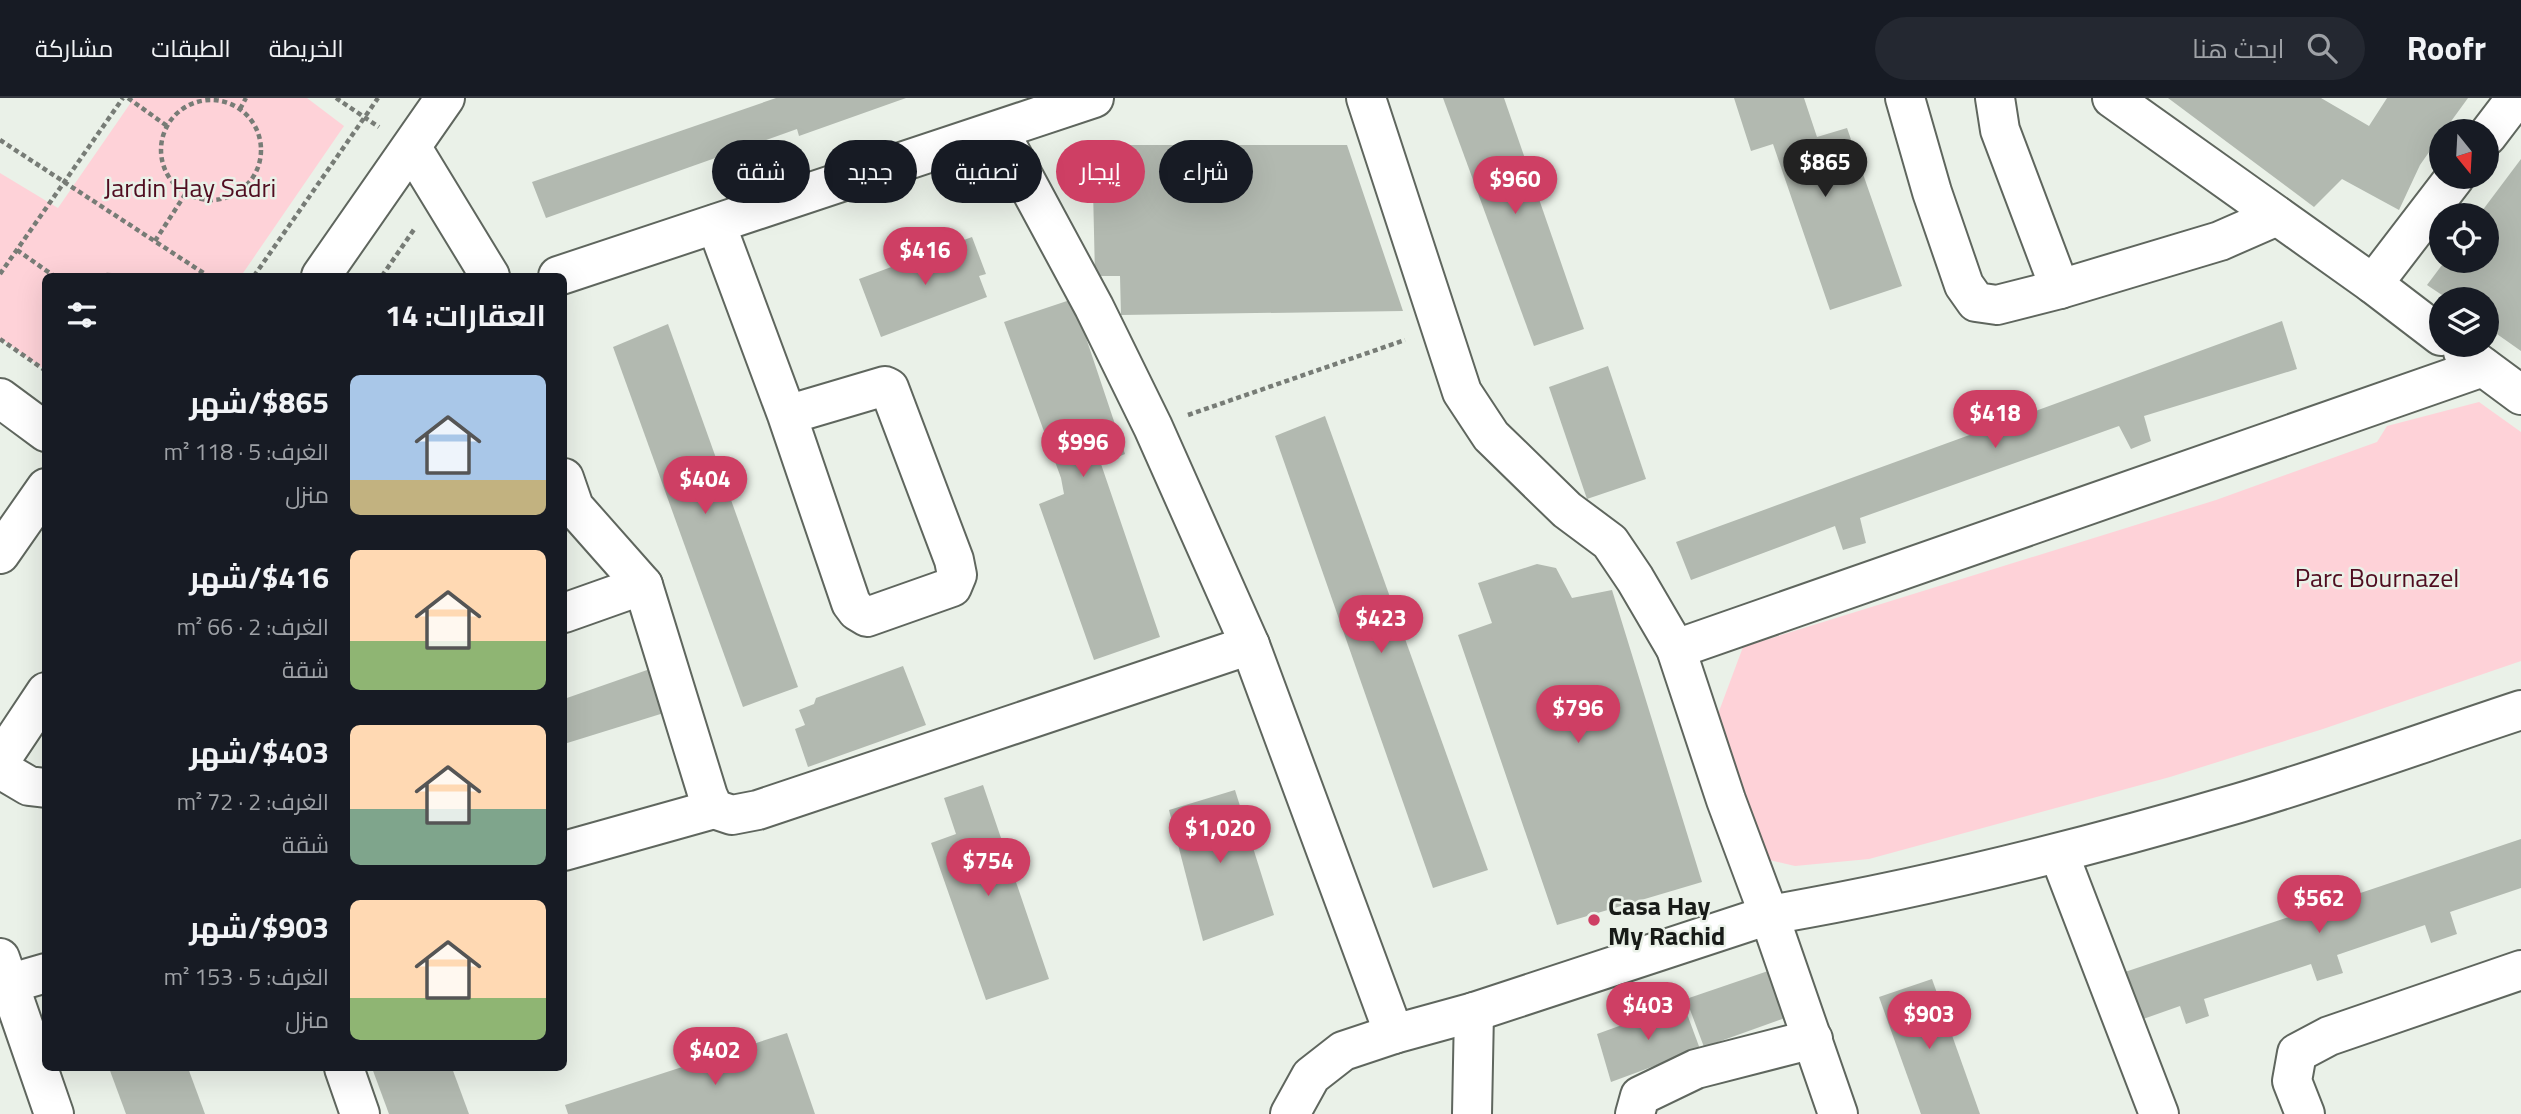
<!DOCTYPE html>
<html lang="ar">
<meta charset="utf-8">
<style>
body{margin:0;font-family:"Titillium Web",Cairo,sans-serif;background:#242831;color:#f1f3f6;direction:rtl;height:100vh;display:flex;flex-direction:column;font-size:26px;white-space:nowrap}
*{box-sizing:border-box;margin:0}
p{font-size:23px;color:#9ea1a6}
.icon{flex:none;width:38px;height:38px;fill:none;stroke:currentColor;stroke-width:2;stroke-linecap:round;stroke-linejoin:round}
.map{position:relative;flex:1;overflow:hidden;direction:ltr}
.sheet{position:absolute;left:42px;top:175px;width:525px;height:798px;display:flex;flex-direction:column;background:#171b24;border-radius:10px;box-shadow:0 7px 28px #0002;direction:rtl}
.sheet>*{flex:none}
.hud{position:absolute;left:588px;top:42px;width:665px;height:63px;direction:rtl;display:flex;gap:14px}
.needle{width:46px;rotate:162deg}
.fabs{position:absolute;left:2429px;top:21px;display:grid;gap:14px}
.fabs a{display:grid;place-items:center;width:70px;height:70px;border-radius:50%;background:#171b24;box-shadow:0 7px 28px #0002;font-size:35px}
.price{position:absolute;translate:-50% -60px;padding:0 16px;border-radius:24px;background:#ce3f64;color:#fff;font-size:23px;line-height:46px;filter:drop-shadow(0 2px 4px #0008)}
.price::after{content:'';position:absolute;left:50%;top:42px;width:21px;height:16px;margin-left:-10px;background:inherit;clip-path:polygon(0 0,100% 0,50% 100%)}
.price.on{background:#222;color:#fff}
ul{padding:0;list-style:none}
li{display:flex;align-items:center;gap:21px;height:175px;padding:0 21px}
li span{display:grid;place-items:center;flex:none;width:196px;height:140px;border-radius:10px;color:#555}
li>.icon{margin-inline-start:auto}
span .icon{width:84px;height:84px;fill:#fffc;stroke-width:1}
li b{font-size:30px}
h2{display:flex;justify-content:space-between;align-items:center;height:84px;padding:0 21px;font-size:30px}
.pill{padding:0 24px;border-radius:32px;background:#171b24;box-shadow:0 7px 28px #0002;font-size:24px;line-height:63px}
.pill.on{background:#ce3f64;color:#fff}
header{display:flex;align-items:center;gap:42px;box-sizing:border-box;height:98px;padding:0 35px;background:#171b24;border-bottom:2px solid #363941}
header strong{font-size:33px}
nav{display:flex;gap:38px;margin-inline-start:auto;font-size:24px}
.search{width:490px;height:63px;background:#242831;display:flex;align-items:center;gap:18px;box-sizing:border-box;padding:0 24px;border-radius:38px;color:#9ea1a6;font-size:26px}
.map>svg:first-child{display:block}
</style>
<header>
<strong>Roofr</strong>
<div class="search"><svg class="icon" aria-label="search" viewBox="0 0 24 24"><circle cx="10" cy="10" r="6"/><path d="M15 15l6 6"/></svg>ابحث هنا</div>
<nav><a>الخريطة</a><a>الطبقات</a><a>مشاركة</a></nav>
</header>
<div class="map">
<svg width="2521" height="1016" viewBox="0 0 2521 1016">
<rect width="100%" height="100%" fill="#eaf1e8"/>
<g fill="#fed2d8">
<path d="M134 0H307L344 28 241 178H46L45 272 0 240V75L58 110Z"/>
<path d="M2479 304 2521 334V563L2323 631 2170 679 1869 761 1795 768 1756 759 1715 624 1743 549 2216 402 2377 344 2387 328Z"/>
</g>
<g fill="#b2b9b0">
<path d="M776 0H906L799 38 797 31 546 120 532 84Z"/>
<path d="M1443 0H1504L1584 231 1534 248Z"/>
<path d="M1734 0H1804L1817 39 1847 30 1902 188 1830 212 1773 46 1751 53Z"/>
<path d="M2168 0H2321L2369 28 2387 0H2468L2444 33H2441V37L2420 67 2399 112 2342 81 2314 109Z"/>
<path d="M1092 47H1347L1403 213 1121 217 1120 178H1095Z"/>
<path d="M2521 61V253L2487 229V201H2448L2427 187 2445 163H2487V117H2479Z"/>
<path d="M972 139 986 176 979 178 987 199 881 239 859 181Z"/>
<path d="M1073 201 1125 356 1101 366 1160 539 1094 562 1039 406 1064 396 1061 380 1004 224Z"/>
<path d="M2282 223 2297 271 2144 318 2151 343 2131 351 2119 328 1860 420 1866 445 1843 452 1835 428 1691 482 1676 444Z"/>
<path d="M668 226 798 589 743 609 613 249Z"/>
<path d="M1608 268 1646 381 1587 401 1549 289Z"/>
<path d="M1325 318 1488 772 1433 790 1275 338Z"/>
<path d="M1537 466 1556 470 1572 500 1612 492 1702 784 1557 827 1458 537 1492 525 1478 485Z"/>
<path d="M903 568 926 627 808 669 795 631 805 627 799 612 814 606 816 600Z"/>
<path d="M650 571 667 614 564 646V601Z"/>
<path d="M983 687 1049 881 986 902 931 745 956 736 944 700Z"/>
<path d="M1235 692 1274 817 1203 843 1169 712Z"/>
<path d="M2521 741V790L2450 814 2457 836 2431 845 2425 827 2337 857 2343 875 2317 883 2311 866 2204 901 2209 918 2186 926 2180 908 2129 926 2113 878Z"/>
<path d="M1771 872 1793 917 1704 949 1686 901Z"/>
<path d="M1932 881 1980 1016H1921L1879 899Z"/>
<path d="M1683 905 1700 951 1611 984 1597 936Z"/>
<path d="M787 935 815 1016H568L565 1007Z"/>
<path d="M109 970H188L205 1016H126Z"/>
<path d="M372 970H452L469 1016H389Z"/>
</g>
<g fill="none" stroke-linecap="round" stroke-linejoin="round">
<g stroke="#5f665e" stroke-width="42">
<g id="minor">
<path d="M1366 0 1462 294 1491 338 1567 412 1610 444 1635 481 1676 551 1726 702 1769 817 1838 1016"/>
<path d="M1905 0 1932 94 1964 187 1976 204 1997 207 2060 191 2220 143 2277 118"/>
<path d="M1995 0 2000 32 2060 191"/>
<path d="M2112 0 2373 186 2441 238"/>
<path d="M999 33 1094 209 1153 329 1250 547 1394 936"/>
<path d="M2487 38 2516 0"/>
<path d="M412 50 490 178"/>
<path d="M716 126 787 317 851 505 857 513 867 519 952 489 957 477 954 462 889 290 885 288 787 317"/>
<path d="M321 178 445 0"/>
<path d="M558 178 1094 0"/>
<path d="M2373 186 2455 79"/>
<path d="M2463 254 2521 297"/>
<path d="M0 300 46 334"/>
<path d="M564 380 574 409 643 487 708 698 714 711 732 717 758 712 1250 547"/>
<path d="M0 456 46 390"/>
<path d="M564 515 643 487"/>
<path d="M1676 551 2483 269"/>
<path d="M0 663 46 594"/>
<path d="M0 671 29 688 46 690"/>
<path d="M564 753 714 711"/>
<path d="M2059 756 2159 1016"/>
<path d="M0 860 54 1016"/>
<path d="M8 886 46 875"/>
<path d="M344 970 360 1016"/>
<path d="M1290 1016 1311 978 1343 953 1394 936 1474 914 1769 817C1928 790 2085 750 2239 705 2334 677 2427 643 2521 612"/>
<path d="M1472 1016 1474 914"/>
<path d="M1635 1016 1640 998 1696 971 1813 941"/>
<path d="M2305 1016 2292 983 2297 955 2329 938 2521 872"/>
</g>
</g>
<g stroke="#777c76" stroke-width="4.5" stroke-dasharray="5 3.5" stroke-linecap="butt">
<path d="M128 0 167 28"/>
<path d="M336 0 379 29"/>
<circle cx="211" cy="52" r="50"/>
<path d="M240 11 246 0"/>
<path d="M0 42 208 178"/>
<path d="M155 143 186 95"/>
<path d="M17 152 54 178"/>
<path d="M0 176 123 0"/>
<path d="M98 178 104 177 126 178"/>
<path d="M254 178 378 0"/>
<path d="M382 178 415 130"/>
<path d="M0 241 46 273"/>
<path d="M1188 317 1405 242"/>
</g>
<use href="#minor" stroke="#fff" stroke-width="38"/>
</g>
<circle fill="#ce3f64" stroke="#eaf1e8" stroke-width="2.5" cx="1594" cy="822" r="7"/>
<g text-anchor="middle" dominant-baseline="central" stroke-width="5" stroke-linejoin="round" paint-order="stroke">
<g font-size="26" fill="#500d20" stroke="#eaf1e8">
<text x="190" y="89">Jardin Hay Sadri</text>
<text x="2377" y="479">Parc Bournazel</text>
</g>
<g font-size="26" font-weight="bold" fill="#181b18" stroke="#eaf1e8" text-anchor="start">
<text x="1608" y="807">Casa Hay<tspan x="1608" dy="30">My Rachid</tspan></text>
</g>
</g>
</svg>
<div class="fabs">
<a><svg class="needle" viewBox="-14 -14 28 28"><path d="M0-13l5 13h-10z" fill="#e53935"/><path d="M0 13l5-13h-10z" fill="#9ea1a6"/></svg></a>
<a><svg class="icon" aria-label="locate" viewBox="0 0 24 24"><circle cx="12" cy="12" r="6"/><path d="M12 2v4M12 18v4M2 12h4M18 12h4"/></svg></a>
<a><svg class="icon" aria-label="layers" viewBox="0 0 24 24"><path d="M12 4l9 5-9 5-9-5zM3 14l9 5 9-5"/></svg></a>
</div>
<b class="price on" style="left:1825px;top:101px">$865</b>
<b class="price" style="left:1515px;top:118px">$960</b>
<b class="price" style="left:925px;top:189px">$416</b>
<b class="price" style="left:1995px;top:352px">$418</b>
<b class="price" style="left:1083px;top:381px">$996</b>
<b class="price" style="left:705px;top:418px">$404</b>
<b class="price" style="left:1381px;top:557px">$423</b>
<b class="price" style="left:1578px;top:647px">$796</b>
<b class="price" style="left:1220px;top:767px">$1,020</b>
<b class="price" style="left:988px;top:800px">$754</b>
<b class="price" style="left:2319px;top:837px">$562</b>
<b class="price" style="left:1648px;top:944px">$403</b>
<b class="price" style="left:1929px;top:953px">$903</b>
<b class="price" style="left:715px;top:989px">$402</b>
<div class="hud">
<a class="pill">شراء</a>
<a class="pill on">إيجار</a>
<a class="pill">تصفية</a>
<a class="pill">جديد</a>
<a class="pill">شقة</a>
</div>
<section class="sheet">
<h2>العقارات: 14<svg class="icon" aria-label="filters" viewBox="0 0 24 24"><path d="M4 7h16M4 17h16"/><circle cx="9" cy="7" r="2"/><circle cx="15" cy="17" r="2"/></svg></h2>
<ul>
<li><span style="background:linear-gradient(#a9c7e8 75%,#c2b280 0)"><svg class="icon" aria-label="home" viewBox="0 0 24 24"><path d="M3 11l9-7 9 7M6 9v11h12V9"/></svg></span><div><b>$865/شهر</b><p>الغرف: 5 · 118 m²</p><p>منزل</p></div></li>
<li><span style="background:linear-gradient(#ffd9b3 65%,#8fb573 0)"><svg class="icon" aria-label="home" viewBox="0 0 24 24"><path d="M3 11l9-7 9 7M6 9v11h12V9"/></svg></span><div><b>$416/شهر</b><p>الغرف: 2 · 66 m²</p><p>شقة</p></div></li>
<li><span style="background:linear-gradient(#ffd9b3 60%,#7fa58c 0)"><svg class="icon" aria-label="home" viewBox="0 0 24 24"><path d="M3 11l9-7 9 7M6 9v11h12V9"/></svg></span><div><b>$403/شهر</b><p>الغرف: 2 · 72 m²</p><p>شقة</p></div></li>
<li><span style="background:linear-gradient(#ffd9b3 70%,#8fb573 0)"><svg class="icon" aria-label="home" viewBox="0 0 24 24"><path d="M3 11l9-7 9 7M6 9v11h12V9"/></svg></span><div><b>$903/شهر</b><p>الغرف: 5 · 153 m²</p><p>منزل</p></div></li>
</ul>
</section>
</div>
